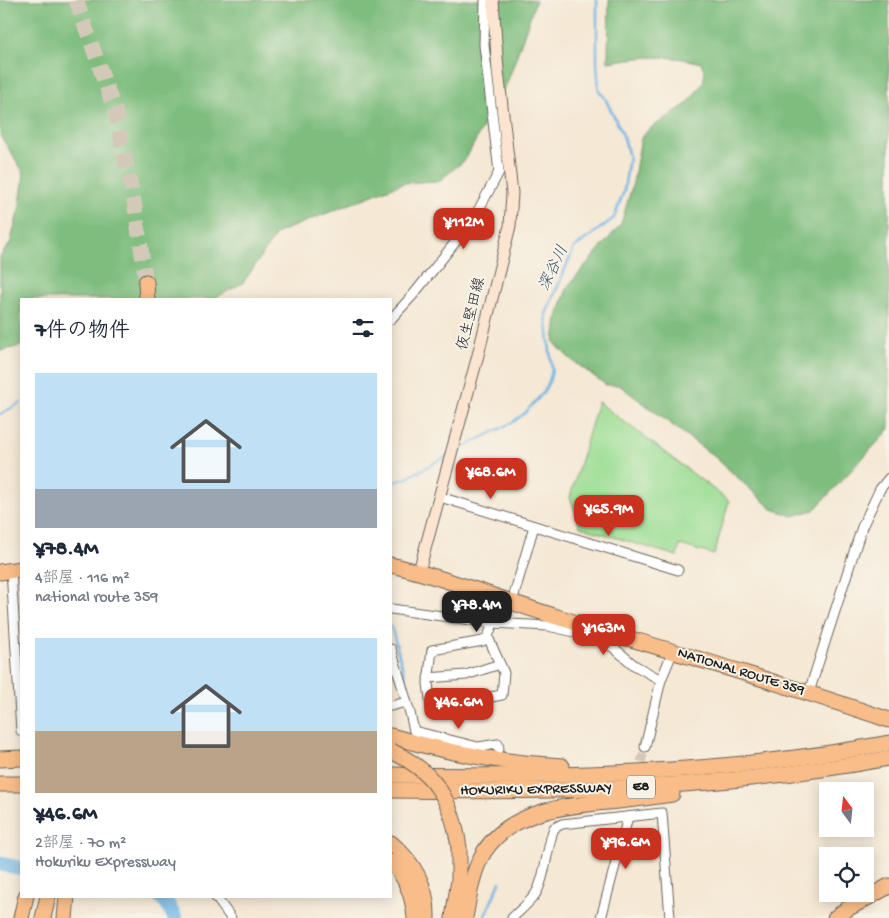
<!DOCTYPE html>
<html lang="ja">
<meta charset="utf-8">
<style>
body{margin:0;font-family:"Gochi Hand","Klee One",sans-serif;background:#f2f2f3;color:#1f2937;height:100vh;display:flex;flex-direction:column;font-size:19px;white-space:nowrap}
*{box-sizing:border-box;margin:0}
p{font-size:16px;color:#747a83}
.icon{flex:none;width:28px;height:28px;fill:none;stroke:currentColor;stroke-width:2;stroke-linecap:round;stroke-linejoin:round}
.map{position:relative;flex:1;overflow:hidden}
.details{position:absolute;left:20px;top:298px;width:372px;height:600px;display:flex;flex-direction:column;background:#fff;border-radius:0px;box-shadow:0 2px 12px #0003}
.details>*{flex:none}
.needle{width:32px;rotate:345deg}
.tools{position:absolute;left:819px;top:782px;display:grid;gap:10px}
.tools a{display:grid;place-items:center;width:55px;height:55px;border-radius:0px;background:#fff;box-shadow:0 2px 12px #0003;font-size:25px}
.price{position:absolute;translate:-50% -42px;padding:0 11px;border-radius:10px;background:#c8321e;color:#fff;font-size:16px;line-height:32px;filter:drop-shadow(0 1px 2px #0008)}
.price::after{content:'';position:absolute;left:50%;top:30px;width:15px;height:11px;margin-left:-8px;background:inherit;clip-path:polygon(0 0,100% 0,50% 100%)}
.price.on{background:#222;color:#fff}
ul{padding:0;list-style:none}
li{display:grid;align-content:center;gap:10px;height:265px;padding:0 15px}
li span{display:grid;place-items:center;height:155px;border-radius:0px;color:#555}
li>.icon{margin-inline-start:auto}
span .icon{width:90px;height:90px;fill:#fffc;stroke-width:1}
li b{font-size:21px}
h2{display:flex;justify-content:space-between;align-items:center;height:60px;padding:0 15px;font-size:21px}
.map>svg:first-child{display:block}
</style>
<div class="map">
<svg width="889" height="918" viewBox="0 0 889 918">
<rect width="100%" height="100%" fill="#f7f3e8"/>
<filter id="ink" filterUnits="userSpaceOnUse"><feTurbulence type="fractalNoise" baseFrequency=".02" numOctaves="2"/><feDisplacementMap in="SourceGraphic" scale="10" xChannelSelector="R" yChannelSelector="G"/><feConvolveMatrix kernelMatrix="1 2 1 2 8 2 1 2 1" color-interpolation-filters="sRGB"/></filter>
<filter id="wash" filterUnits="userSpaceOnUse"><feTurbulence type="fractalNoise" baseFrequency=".0096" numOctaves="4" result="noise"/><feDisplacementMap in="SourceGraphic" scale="20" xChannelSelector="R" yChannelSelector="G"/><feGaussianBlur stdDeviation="1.12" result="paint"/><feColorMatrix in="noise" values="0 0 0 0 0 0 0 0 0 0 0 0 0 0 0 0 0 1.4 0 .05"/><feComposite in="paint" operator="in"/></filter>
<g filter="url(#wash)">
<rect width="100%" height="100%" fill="#f5e8d4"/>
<path fill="#9dde95" stroke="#5c7d58" d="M598 402 729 501 714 555 680 545 677 556 580 527 570 497Z"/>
<g fill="#7ebd7e" stroke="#4d6c4d">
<path d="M0 0H536L508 81 465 160 439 181 403 183 277 233 243 283 213 299H21V346L0 351V256L10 244 20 205 24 173 0 135Z"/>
<path d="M609 0H889V430L814 510 793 516 772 509 715 457 619 385H606L569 358 554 342 557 317 568 286 621 224 633 183 641 138 648 130 688 103 703 83 705 72 701 63C668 54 641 57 608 62Z"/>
</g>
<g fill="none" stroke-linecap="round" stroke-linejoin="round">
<g stroke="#6eb5e5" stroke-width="2.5">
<path d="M0 414 21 403"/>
<path d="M456 451 513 422 525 413 542 394 549 382 552 370 546 314 574 248 614 218 624 191 629 157 623 135 605 98 599 91 597 63V0"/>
<path d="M391 483 405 479 447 456"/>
<path d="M391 626 420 731"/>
<path d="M484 918 500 882"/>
</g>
<g stroke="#6eb5e5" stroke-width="15">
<path d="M0 864 21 868"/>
<path d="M160 896 167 903 175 918"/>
</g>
</g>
</g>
<g filter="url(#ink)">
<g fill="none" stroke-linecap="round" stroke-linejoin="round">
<path stroke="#d4c9b8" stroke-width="9" stroke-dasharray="9 4.5" stroke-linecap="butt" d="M638 775 645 747"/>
<path stroke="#d4c9b8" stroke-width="15" stroke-dasharray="15 8" stroke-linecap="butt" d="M76 0 115 111 134 201 146 282"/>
<g stroke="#68635c" stroke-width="11">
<g id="street">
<path d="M391 319 413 295 473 220 499 172 484 45 485 0"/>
<path d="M440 497 678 570"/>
<path d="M11 570 21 731"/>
<path d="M512 602 534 526"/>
<path d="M391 609 493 623 548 626 557 617"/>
<path d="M548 626 592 636 614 648 634 665 661 680"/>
<path d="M488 637 483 641 432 650 428 683 431 708 502 695 504 673 488 637 493 623"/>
<path d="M391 649 410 713 414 731 478 747 498 744 499 749"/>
<path d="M428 678 466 675 500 664"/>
<path d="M809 692 862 527 880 489 889 478"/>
<path d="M391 706 406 702"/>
<path d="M645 747 661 680 673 651"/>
<path d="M215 896 231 918"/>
<path d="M512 918C519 911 528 904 534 896 545 882 547 846 554 828L562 824 662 813 670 918"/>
<path d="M601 918 628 817"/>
</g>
</g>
<g stroke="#68635c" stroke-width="13">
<path id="secondary" d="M419 571 477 359 510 226 512 193 498 71 493 0"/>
</g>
<g stroke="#68635c" stroke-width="17">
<g id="highway">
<path d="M146 282 147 299"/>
<path d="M391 565C448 578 502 600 557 617 668 650 779 682 889 720"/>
<path d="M0 572 21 569"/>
<path d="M391 736C447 753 503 763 562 766"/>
<path d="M0 759 21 758"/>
<path d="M391 775C558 778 725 774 889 743"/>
<path d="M0 784H21"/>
<path d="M391 790C558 793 725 789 889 758"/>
<path d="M391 843C414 863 428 887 427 918"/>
<path d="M391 862C407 877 413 896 415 918"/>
<path d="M21 918 26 896"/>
<path d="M43 918 48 896"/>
<path d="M65 918 67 896"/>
<path d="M453 918 459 880V848"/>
<path d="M465 918C469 896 472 872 484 852 510 811 563 806 607 802 629 800 650 797 672 794"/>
<path d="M835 918 847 909 889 886"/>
</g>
</g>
<use href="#street" stroke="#fff" stroke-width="9"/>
<use href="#secondary" stroke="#fce5d0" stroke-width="11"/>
<use href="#highway" stroke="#f8bd89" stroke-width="15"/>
<g stroke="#68635c" stroke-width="17" stroke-linecap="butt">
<path id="highway-bridge" d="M391 751C435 771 453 802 459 848"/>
</g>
<use href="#highway-bridge" stroke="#f8bd89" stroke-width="15"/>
</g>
</g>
<g text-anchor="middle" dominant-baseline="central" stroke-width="4" stroke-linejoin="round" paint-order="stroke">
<rect fill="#f7f3e8" stroke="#5e5c59" stroke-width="1" x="627" y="775.5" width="28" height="23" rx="4"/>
<g font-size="14" font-weight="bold" fill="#1c1c1c">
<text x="641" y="787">E8</text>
</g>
<g font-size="15" fill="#1c1c1c" stroke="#f7f3e8">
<text transform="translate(472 314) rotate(-76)">仮生堅田線</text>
<text transform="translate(741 672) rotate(17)">NATIONAL ROUTE 359</text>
<text transform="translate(536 790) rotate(-1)">HOKURIKU EXPRESSWAY</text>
</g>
<g font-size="16" font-style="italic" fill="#3d596c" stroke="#f7f3e8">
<text transform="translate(555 269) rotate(-65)">深谷川</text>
</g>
</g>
</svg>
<div class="tools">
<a><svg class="needle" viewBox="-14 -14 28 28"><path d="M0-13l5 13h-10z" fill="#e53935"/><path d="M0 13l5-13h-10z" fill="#747a83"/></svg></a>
<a><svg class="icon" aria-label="locate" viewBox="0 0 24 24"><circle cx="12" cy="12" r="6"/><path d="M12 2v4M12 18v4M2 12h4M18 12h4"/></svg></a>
</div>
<b class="price" style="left:464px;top:250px">¥112M</b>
<b class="price" style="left:491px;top:500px">¥68.6M</b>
<b class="price" style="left:609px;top:537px">¥65.9M</b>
<b class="price on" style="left:477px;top:633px">¥78.4M</b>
<b class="price" style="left:604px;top:656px">¥163M</b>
<b class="price" style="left:459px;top:730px">¥46.6M</b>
<b class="price" style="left:626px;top:870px">¥96.6M</b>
<section class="details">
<h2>7件の物件<svg class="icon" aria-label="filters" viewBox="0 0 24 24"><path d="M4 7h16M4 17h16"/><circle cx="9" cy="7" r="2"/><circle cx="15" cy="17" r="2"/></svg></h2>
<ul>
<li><span style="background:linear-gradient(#bfe0f5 75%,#9aa5b1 0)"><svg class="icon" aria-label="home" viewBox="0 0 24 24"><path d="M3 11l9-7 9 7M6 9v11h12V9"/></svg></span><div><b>¥78.4M</b><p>4部屋 · 116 m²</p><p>national route 359</p></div></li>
<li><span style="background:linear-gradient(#bfe0f5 60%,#b9a48a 0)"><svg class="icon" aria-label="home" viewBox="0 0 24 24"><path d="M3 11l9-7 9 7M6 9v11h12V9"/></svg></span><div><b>¥46.6M</b><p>2部屋 · 70 m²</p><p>Hokuriku Expressway</p></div></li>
</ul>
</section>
</div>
